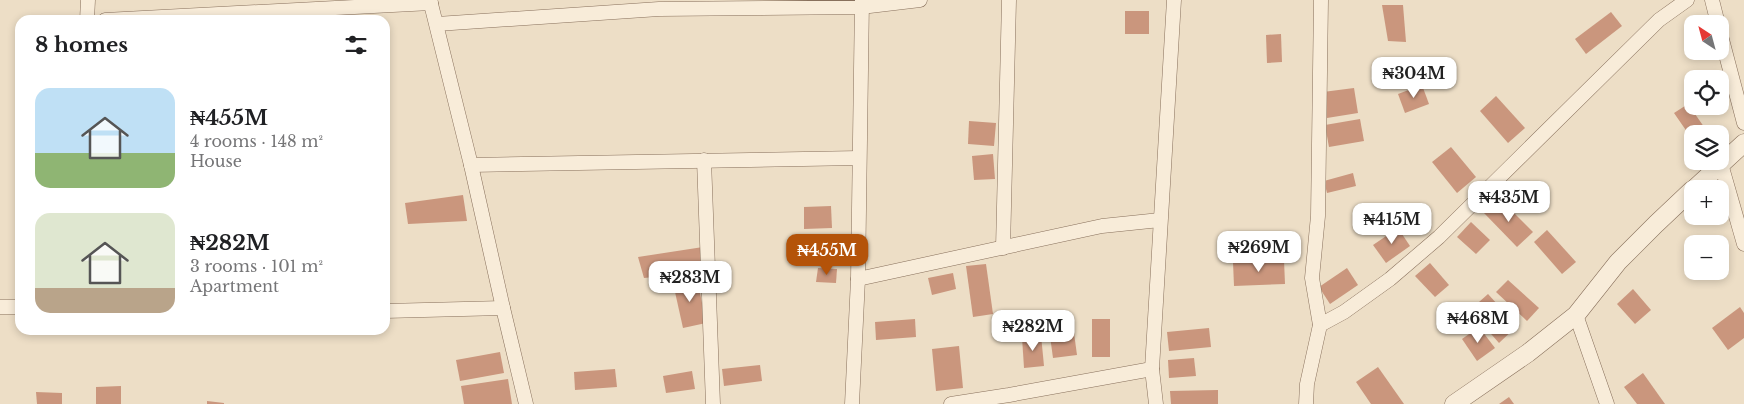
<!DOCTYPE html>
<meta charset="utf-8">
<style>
body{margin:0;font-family:"Libre Baskerville",serif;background:#f6f6f6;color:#202124;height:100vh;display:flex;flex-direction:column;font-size:19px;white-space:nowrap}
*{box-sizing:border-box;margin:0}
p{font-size:16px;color:#757577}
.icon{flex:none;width:28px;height:28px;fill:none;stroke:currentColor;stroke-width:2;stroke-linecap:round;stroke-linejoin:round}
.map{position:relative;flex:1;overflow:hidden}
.details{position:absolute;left:15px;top:15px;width:375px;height:320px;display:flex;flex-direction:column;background:#fff;border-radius:15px;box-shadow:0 2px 8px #0003}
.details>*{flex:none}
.needle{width:32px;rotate:324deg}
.fabs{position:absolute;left:1684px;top:15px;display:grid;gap:10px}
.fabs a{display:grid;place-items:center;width:45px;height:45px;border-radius:10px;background:#fff;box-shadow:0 2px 8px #0003;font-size:25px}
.price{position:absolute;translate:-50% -42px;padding:0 11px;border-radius:10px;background:#fff;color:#222;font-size:16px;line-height:32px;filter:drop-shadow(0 1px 2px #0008)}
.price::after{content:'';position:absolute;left:50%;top:30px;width:15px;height:11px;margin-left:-8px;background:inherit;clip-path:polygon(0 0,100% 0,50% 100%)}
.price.active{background:#b45309;color:#fff}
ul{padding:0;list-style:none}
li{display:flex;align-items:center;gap:15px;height:125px;padding:0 20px}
li span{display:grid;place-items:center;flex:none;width:140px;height:100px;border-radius:15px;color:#555}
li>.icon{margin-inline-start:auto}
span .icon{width:60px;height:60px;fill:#fffc;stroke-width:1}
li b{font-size:21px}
h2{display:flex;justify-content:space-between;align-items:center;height:60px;padding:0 20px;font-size:21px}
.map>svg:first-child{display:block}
</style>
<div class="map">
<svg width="1744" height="404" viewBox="0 0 1744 404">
<rect width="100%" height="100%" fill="#eddec6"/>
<g fill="#ca967d">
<path d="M1382 5H1403L1406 42 1388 41Z"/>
<rect x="1125" y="11" width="24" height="23"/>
<path d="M1611 12 1622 26 1586 54 1575 39Z"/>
<path d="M1281 34 1282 62 1267 63 1266 35Z"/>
<path d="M1422 85 1429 104 1405 113 1398 94Z"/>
<path d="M1354 88 1358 113 1327 118 1323 92Z"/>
<path d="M1496 96 1525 128 1508 143 1480 111Z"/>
<path d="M1688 104 1709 134H1692V139L1674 113Z"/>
<path d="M1360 119 1364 141 1329 147 1325 125Z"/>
<path d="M969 121 996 123 994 146 968 144Z"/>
<path d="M1451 147 1476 177 1457 193 1432 162Z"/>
<path d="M993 154 995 179 974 180 972 156Z"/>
<path d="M1353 173 1356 186 1327 193 1324 181Z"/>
<path d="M463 195 467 221 408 224 405 203Z"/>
<path d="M1500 199 1533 232 1517 247 1484 213Z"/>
<path d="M831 206 832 228 804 229V207Z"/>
<path d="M1471 222 1490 240 1476 254 1457 237Z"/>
<path d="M1398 228 1410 246 1386 263 1373 245Z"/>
<path d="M1547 230 1576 262 1562 274 1534 242Z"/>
<path d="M1261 234 1287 236 1286 255 1260 253Z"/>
<path d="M703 247 704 272 644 278 638 257Z"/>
<path d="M1284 260 1285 284 1234 286 1233 262Z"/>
<path d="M1430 263 1449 285 1435 297 1415 276Z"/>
<path d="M986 264 993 314 973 317 966 266Z"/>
<path d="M818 268 837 269 836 283 816 282Z"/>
<path d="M1347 268 1358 285 1330 304 1319 287Z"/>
<path d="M953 273 956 289 932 295 928 278Z"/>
<path d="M697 278 706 323 683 328 673 283Z"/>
<path d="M1508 280 1539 308 1527 321 1496 292Z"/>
<path d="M1633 289 1651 310 1635 324 1617 304Z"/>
<path d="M1488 294 1517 326 1499 343 1470 310Z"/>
<path d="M1740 307 1744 313V338L1728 350 1712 328Z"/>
<path d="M915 319 916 337 876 340 875 322Z"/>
<rect x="1092" y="319" width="18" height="38"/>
<path d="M1479 327 1495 348 1477 361 1462 339Z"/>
<path d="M1209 328 1211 347 1169 351 1167 332Z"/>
<path d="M1074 333 1077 355 1053 358 1050 336Z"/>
<path d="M1041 335 1044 366 1024 368 1022 337Z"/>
<path d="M959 346 963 388 936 391 932 349Z"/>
<path d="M500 352 504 373 460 381 456 360Z"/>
<path d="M1194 358 1196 376 1169 378 1168 360Z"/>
<path d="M760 365 762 381 724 386 722 369Z"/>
<path d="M1378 367 1404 404H1371L1356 382Z"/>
<path d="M615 369 617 387 575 390 574 372Z"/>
<path d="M692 371 695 389 666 393 663 376Z"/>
<path d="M1643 373 1665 404H1637L1624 387Z"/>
<path d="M508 379 512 404H464L461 386Z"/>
<path d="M121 386V404H96V387Z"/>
<path d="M1218 390V404H1171L1170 391Z"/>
<path d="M36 392 62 393V404H37Z"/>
<path d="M1509 397 1514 404H1499Z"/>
<path d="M207 401 224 403V404H207Z"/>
</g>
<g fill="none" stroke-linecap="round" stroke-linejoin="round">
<g stroke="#88705c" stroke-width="15">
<g id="minor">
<path d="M430 0 471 165 503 308 526 404"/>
<path d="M1712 0 1718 24"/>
<path d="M87 20 88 0"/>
<path d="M105 20 431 3"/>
<path d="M437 24 659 9 861 7 920 0"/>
<path d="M1720 32 1744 123"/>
<path d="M704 160 713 404"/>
<path d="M1721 164 1744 244"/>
<path d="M471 165 859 158"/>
<path d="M1003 248 1009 0"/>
<path d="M858 279 1102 226 1160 220"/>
<path d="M0 307H20"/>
<path d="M385 311 503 308"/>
<path d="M1576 315 1607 404"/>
<path d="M1320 325 1312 278 1318 216 1321 0"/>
<path d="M852 404 858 279 862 0"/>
<path d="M951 404 1009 395 1152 369"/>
<path d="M1156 404 1152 369 1174 0"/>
<path d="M1306 404 1307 384 1320 325 1344 312 1390 279 1439 237 1659 20 1687 0"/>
</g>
</g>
<g stroke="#88705c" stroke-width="19">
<g id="tertiary">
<path d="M1694 189 1744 143"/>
<path d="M1454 404 1528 353 1576 315 1618 262 1656 224 1692 190"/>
</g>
</g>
<use href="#minor" stroke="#f8ecd9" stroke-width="14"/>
<use href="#tertiary" stroke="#f8ecd9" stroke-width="18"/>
</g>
</svg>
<div class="fabs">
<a><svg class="needle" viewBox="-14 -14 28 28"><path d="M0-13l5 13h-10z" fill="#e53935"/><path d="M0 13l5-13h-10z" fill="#757577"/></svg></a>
<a><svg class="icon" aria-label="locate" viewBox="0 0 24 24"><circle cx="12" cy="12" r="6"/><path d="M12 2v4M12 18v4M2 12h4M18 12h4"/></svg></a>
<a><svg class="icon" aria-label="layers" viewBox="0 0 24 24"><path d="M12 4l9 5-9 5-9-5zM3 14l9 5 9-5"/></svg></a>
<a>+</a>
<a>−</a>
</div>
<b class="price" style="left:1414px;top:99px">₦304M</b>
<b class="price" style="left:1509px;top:223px">₦435M</b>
<b class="price" style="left:1392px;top:245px">₦415M</b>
<b class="price" style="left:1259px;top:273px">₦269M</b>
<b class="price active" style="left:827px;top:276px">₦455M</b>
<b class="price" style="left:690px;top:303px">₦283M</b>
<b class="price" style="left:1478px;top:344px">₦468M</b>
<b class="price" style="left:1033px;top:352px">₦282M</b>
<section class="details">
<h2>8 homes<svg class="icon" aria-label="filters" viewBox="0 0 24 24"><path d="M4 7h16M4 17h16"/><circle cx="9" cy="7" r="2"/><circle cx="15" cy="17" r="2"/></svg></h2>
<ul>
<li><span style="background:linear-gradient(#bfe0f5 65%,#8fb573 0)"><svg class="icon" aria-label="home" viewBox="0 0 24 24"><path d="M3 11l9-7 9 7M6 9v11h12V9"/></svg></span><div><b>₦455M</b><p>4 rooms · 148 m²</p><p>House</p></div></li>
<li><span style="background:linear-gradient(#dfe7d0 75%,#b9a48a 0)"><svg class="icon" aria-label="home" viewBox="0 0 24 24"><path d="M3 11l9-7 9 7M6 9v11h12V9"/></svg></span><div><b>₦282M</b><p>3 rooms · 101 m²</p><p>Apartment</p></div></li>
</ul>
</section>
</div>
